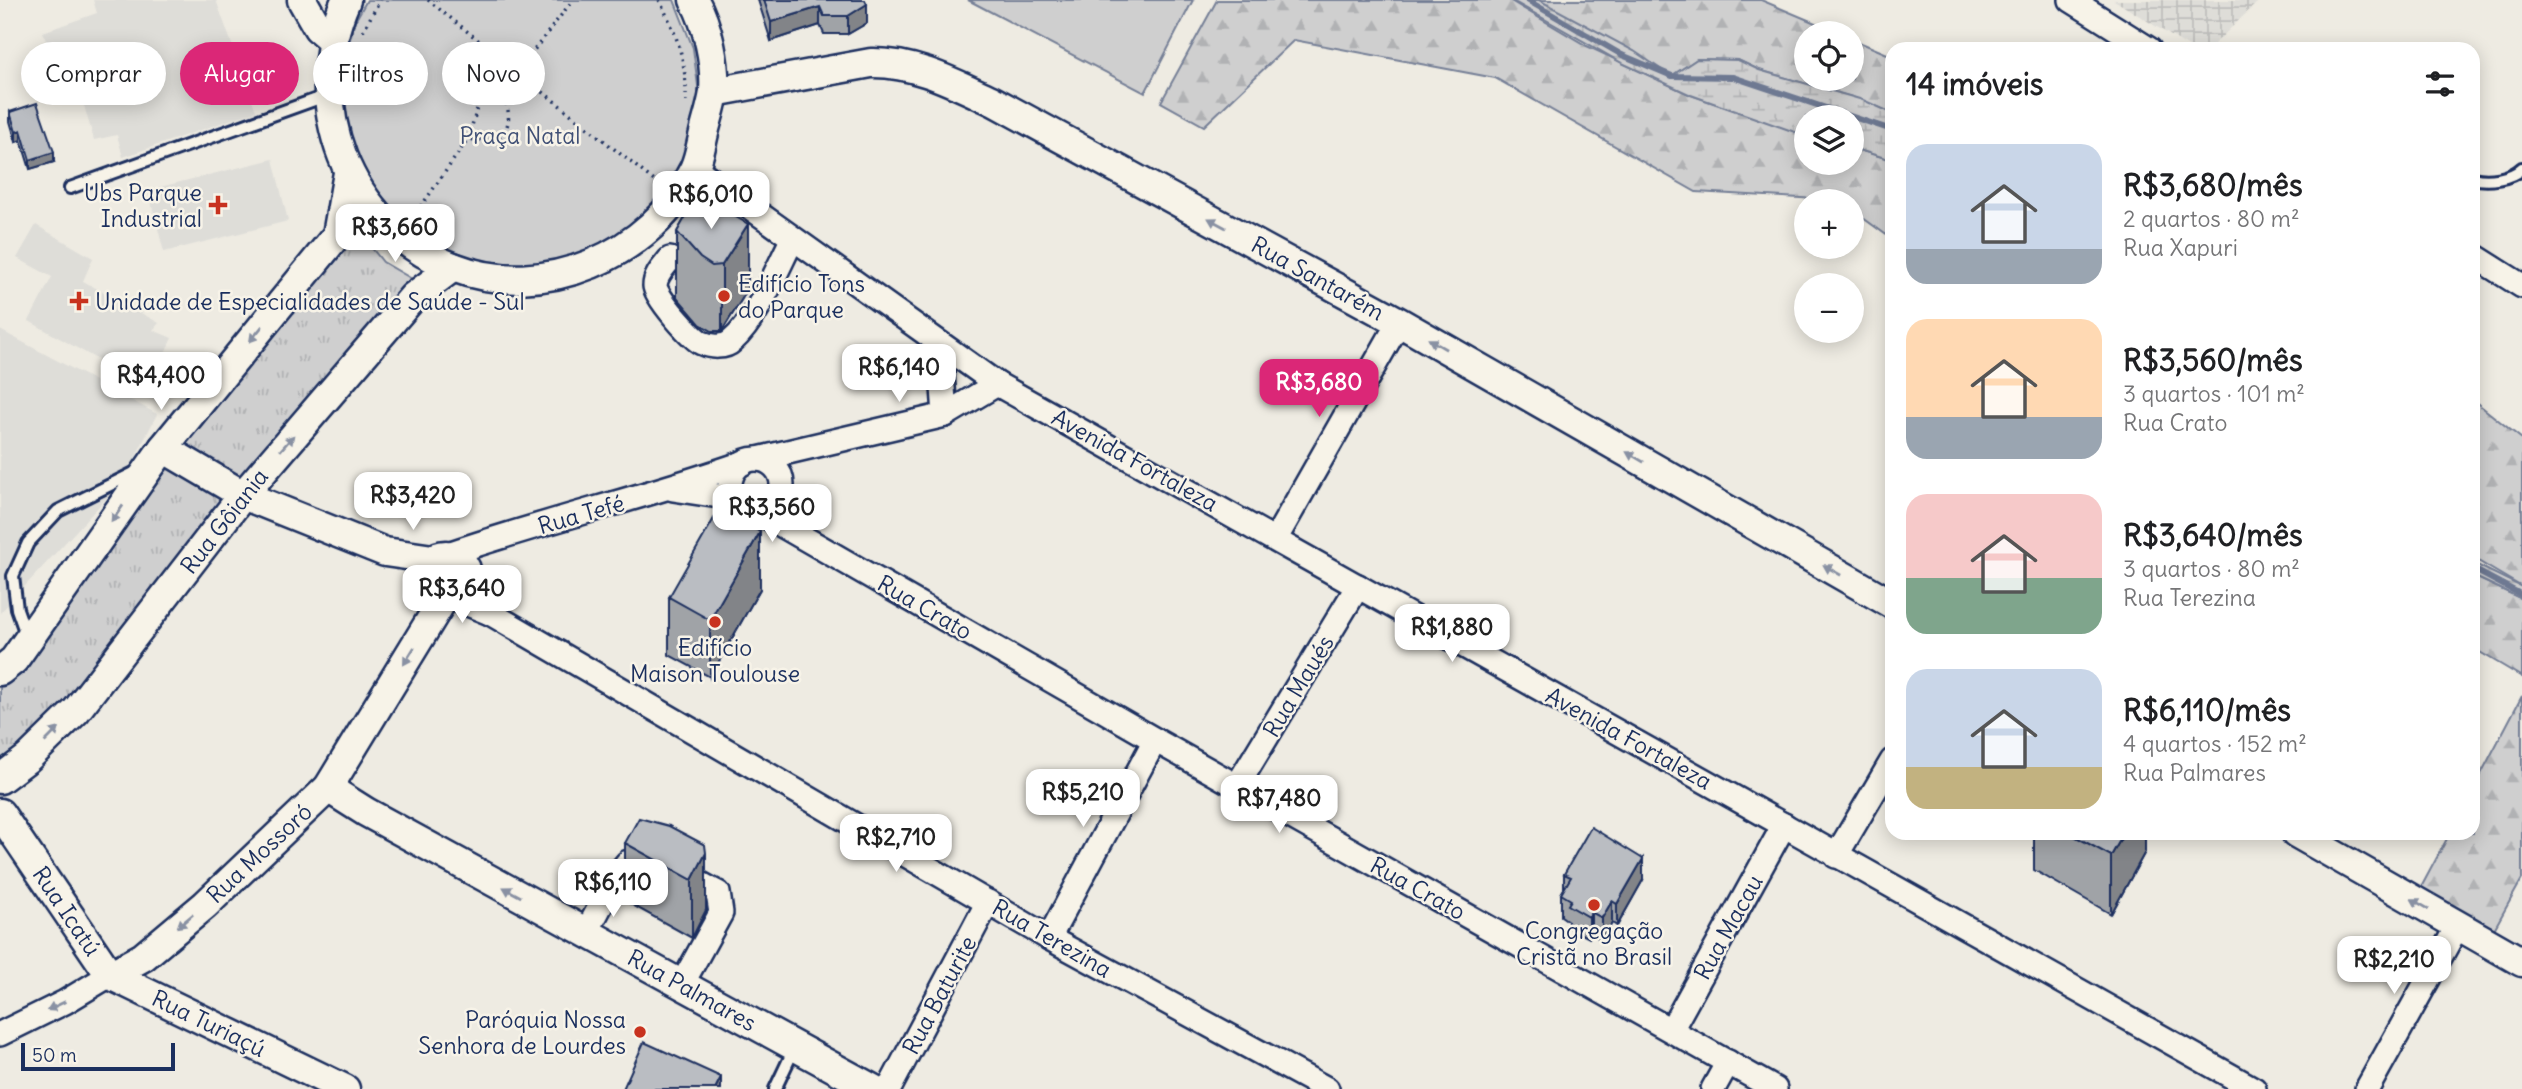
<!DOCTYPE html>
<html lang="pt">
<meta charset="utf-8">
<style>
body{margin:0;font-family:Delius,sans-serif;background:#f6f6f6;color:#202124;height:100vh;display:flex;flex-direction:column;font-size:26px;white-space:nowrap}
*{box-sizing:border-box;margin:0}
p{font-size:23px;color:#757577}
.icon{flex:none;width:38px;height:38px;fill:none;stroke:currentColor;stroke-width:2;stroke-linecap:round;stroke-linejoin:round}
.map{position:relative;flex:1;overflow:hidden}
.drawer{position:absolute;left:1885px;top:42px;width:595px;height:798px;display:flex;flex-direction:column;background:#fff;border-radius:21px;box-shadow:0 4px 18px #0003}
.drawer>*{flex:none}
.banner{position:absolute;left:21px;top:42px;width:665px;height:63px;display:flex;gap:14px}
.buttons{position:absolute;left:1794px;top:21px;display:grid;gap:14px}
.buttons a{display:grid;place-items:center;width:70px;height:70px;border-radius:50%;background:#fff;box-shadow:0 4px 18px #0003;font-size:35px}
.scale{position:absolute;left:21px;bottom:18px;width:154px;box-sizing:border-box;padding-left:7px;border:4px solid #1b2f5e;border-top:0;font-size:19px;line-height:24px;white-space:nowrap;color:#1b2f5e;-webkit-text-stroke:5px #f7f3e8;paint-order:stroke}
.price{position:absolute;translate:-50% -60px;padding:0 16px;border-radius:14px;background:#fff;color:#222;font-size:23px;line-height:46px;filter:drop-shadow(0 2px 4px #0008)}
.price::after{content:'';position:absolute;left:50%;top:42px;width:21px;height:16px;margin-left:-10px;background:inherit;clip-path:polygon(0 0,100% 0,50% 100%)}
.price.current{background:#db2777;color:#fff}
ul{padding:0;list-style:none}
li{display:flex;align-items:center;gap:21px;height:175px;padding:0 21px}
li span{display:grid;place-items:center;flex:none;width:196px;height:140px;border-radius:21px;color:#555}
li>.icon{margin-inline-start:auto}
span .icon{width:84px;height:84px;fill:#fffc;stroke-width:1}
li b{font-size:30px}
h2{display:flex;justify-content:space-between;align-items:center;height:84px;padding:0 21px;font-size:30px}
.tag{padding:0 24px;border-radius:32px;background:#fff;box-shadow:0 4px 18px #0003;font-size:24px;line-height:63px}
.tag.current{background:#db2777;color:#fff}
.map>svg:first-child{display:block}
</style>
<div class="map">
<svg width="2522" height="1089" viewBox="0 0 2522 1089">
<defs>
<pattern id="industrial-grid" width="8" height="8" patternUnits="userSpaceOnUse" patternTransform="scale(1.75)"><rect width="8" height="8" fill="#deddd8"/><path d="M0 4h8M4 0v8" fill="none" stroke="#bebebc"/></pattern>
<pattern id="grass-tufts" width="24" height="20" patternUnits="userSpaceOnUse" patternTransform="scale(1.75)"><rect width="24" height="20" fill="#cfcfcf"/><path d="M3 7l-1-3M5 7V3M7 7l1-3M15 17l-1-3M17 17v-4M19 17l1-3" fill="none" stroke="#b1b2b4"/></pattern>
<pattern id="forest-firs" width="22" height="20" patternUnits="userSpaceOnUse" patternTransform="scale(1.75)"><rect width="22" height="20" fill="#cfcfcf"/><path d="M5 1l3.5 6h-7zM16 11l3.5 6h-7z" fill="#b1b2b4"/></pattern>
<pattern id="wetland-marsh" width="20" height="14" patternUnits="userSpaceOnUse" patternTransform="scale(1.75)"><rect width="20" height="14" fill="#cfcfcf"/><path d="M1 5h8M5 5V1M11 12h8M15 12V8" fill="none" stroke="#b1b2b4"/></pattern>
</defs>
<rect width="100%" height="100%" fill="#eeebe2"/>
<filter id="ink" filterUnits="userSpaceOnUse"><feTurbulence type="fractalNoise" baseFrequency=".0143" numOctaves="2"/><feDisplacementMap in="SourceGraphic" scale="14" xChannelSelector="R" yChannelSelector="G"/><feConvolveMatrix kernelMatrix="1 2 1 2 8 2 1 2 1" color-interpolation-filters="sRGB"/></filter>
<g filter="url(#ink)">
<g fill="#deddd8">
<path d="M93 0H216L256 111 123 157 117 135 94 140 78 85 61 87 43 32 97 13Z"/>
<path d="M273 159 288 221 164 252 148 190Z"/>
<path d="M36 225 93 258 83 281 159 323 153 330 172 338 152 380 130 369 125 375 29 321 52 277 17 258Z"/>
<path d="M0 330 157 414 125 478 0 613Z"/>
</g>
<path fill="url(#industrial-grid)" d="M2114 0H2260L2209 49H2192Z"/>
<path fill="url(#grass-tufts)" stroke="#757f96" stroke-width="2" d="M359 232 383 262 412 279 244 480 68 703 23 747 0 759V686L25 667 184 445Z"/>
<g fill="url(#forest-firs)" stroke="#757f96" stroke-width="2">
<path d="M1217 0H1509L1587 46 1691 95 1806 135V163H1852V148L1892 160V239L1852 210V201L1696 192 1495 78 1294 40 1204 126 1161 102Z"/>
<path d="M1533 0H1761L1839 33H1806V79H1852V39L1892 56V113L1855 98 1759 70 1738 60 1697 59 1672 76Z"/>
<path d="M2473 400 2522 439V587L2473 558Z"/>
<path d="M2473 576 2522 599V677L2473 648Z"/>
<path d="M2522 696V879L2487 942 2418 893 2450 833H2473V789Z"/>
</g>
<g fill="url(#wetland-marsh)" stroke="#757f96" stroke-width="2">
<path d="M1511 0H1539L1634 51 1671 76 1697 59 1738 60 1759 70 1863 100 1892 113V160L1852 148V117H1806V136L1691 95 1622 63Z"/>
<path d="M2473 563 2522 587V599L2473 576Z"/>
</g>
<g fill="#cfcfcf" stroke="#757f96" stroke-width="2">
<path d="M367 0H674L693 48 699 93 693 138 675 180 648 216 613 244 528 271 441 252 373 194 352 154 342 110 343 64 355 21Z"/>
<path d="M968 0H1193L1145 93Z"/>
</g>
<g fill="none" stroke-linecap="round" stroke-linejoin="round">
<g stroke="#6e7992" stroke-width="6">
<path d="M1527 0 1622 55 1672 76 1733 77 1892 130"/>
<path d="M2473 569 2522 595"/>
</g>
<g stroke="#1b2f5e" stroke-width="16">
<g id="service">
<path d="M2473 178C2488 182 2511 179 2522 168"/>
<path d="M70 188 328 95"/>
<path d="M27 637 17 609 13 576 28 543 58 511 138 471"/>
<path d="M775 1089 794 1049"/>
</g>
</g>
<g stroke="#1b2f5e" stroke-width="28">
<g id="minor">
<path d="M2071 0 2149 49"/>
<path d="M695 168 997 384 2254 1089"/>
<path d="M2473 255 2522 286"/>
<path d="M670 259C664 267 655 275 655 286 655 296 692 339 702 343 711 347 725 348 732 341 757 319 777 269 792 240"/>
<path d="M940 346 945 415"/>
<circle cx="756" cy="485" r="26"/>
<path d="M758 459 945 415 997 384"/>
<path d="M673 489 732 498"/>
<path d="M759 512 1155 740 1775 1089"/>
<path d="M1276 538 1399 322"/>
<path d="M445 555C543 521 644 498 743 463"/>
<path d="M467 580 490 613"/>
<path d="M451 597 490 613 1049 938 1327 1089"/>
<path d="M1237 786 1358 586"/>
<path d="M1836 856 1892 761"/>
<path d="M586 933 617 875 628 862C660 856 690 879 718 893L721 913 682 984"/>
<path d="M1049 938 1155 740"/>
<path d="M1671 1030 1784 825"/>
<path d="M0 1034 65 1002 110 975"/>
<path d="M889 1089 988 902"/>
<path d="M1713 1089 1728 1062"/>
<path d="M2367 1089 2458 925"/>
</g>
</g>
<g stroke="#1b2f5e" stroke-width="33">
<g id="tertiary">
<path d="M302 0 318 28 332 40"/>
<path d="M346 0C301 102 346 226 453 267 543 302 652 256 694 169 699 159 701 145 704 133 707 120 712 106 714 92 716 63 708 26 694 0"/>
<path d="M714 92 871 63C915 62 954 83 993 101L1399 322 1892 604"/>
<path d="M163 448 243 495 385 552 433 559"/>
<circle cx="446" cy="576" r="21"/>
<path d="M0 671 14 660 163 448 337 235 348 173"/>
<path d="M0 779 28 758 76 711 243 495 413 297 453 267"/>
<path d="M328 788 366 812 873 1089"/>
<path d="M0 813 110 975 345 1089"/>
<path d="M2296 833 2522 962"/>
<path d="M110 975 143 957 205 905 328 788 444 598"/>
</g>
</g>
<g stroke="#1b2f5e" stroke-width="3.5" stroke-dasharray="2 5" stroke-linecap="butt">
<path d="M428 0 658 184"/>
<path d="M659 0C677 33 687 63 686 101"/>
<path d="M363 31 380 0"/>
<path d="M503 97C512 111 511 136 492 140 484 141 476 140 468 139L479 102 503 97 534 50 573 0"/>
<path d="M413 218 468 139"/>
</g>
<use href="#service" stroke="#f7f3e8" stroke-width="10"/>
<use href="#minor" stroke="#f7f3e8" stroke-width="23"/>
<use href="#tertiary" stroke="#f7f3e8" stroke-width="28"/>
</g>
<g fill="#a0a3a7" stroke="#1b2f5e" stroke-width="2">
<path d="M758 0H865L867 23 848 34H824L820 25 771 41Z"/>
<path d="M10 112 54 162 30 169 21 140 16 142 10 121Z"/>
<path d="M698 195 748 289 722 331H712L700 324 677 297V232Z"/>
<path d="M760 589 710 677 669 655V597Z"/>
<path d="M669 826 706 910 692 938 625 901V843Z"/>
<path d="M2034 833H2145V852L2111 914 2034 870Z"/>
<path d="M1564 874 1643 880 1617 926 1612 923 1602 940 1591 934 1589 938 1568 927V921L1561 916V894L1564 889Z"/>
</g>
<g fill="#828488" stroke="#1b2f5e" stroke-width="2">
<path d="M867 4V23L848 34V16Z"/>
<path d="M820 7V25L771 41V22Z"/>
<path d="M21 130V140L16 142V132Z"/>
<path d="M54 152V162L30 169V160Z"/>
<path d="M748 224V289L722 331V265Z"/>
<path d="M760 532V589L710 677V620Z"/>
<path d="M2124 833H2145V852L2111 914V856Z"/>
<path d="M706 853V910L692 938V880Z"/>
<path d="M1643 859V880L1617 926V904Z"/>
<path d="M1612 901V923L1602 940V918Z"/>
<path d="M1591 912V934L1589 938V917Z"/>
<path d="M721 1077V1089H715Z"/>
</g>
<g fill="#babdc2" stroke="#1b2f5e" stroke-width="2">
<path d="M764 0H865L867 4 848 16H824L820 7 771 22Z"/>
<path d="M37 103 54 152 30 160 21 130 16 132 10 112Z"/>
<path d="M698 195 748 224 722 265 712 266 700 258 677 232Z"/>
<path d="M720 508 760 532 710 620 669 597Z"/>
<path d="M639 818 669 826 705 845 706 853 692 880 625 843Z"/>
<path d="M1591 827 1643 859 1617 904 1612 901 1602 918 1591 912 1589 917 1568 905 1571 900 1561 894 1571 877 1564 874Z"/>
<path d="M2069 833H2124L2111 856Z"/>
<path d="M644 1042 721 1077 715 1089H623Z"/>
</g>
<defs><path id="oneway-solid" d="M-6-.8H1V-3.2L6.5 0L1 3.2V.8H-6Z" transform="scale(1.75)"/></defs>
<g fill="#8991a3">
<use href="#oneway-solid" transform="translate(1217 223) rotate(-151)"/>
<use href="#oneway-solid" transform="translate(256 334) rotate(129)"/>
<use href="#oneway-solid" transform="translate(1437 344) rotate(-150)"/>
<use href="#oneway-solid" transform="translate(287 443) rotate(-49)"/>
<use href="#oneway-solid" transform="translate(1635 457) rotate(-150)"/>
<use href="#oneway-solid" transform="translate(117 514) rotate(125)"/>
<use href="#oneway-solid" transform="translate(1832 570) rotate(-150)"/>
<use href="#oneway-solid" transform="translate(409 656) rotate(122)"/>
<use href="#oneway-solid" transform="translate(52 735) rotate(-45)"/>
<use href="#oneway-solid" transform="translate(512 892) rotate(-151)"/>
<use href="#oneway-solid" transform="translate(2420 904) rotate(-150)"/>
<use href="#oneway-solid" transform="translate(185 921) rotate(140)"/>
<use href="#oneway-solid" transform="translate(56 1006) rotate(154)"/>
</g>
</g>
<g fill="#c8321e" stroke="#f7f3e8" stroke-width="2.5">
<path d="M214.5 194.5h7v7h7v7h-7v7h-7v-7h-7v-7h7z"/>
<circle cx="724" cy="296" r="7"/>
<path d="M75.5 290.5h7v7h7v7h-7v7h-7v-7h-7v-7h7z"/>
<circle cx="715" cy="622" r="7"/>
<circle cx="1594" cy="905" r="7"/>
<circle cx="640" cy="1032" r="7"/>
</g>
<g text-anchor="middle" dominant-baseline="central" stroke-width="5" stroke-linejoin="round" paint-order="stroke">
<g font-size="23" fill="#3f4f75" stroke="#f7f3e8">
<text x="520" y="135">Praça Natal</text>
</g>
<g font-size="23" fill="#1b2f5e" stroke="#f7f3e8" text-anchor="end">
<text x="202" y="192">Ubs Parque<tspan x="202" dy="26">Industrial</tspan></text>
<text x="738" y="283" text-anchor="start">Edifício Tons<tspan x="738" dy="26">do Parque</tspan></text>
<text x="95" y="301" text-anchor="start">Unidade de Especialidades de Saúde - Sul</text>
<text x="715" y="647" text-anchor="middle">Edifício<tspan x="715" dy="26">Maison Toulouse</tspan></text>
<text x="1594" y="930" text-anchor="middle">Congregação<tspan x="1594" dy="26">Cristã no Brasil</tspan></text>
<text x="626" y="1019">Paróquia Nossa<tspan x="626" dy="26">Senhora de Lourdes</tspan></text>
</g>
<g font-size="23" fill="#1b2f5e" stroke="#f7f3e8">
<text transform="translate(1318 278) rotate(29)">Rua Santarém</text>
<text transform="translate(1135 460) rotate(29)">Avenida Fortaleza</text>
<text transform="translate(581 514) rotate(-16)">Rua Tefé</text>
<text transform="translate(224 521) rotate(-52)">Rua Gôiania</text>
<text transform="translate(925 607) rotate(30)">Rua Crato</text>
<text transform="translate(1298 686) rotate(-59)">Rua Maués</text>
<text transform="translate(1629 738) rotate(29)">Avenida Fortaleza</text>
<text transform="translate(259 853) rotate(-43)">Rua Mossoró</text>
<text transform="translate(1418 888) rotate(29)">Rua Crato</text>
<text transform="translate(67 911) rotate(56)">Rua Icatú</text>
<text transform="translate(1728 927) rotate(-61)">Rua Macau</text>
<text transform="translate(1052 938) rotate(30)">Rua Terezina</text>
<text transform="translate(692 990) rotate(29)">Rua Palmares</text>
<text transform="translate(939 995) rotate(-62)">Rua Baturite</text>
<text transform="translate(209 1023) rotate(26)">Rua Turiaçú</text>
</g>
</g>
</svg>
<div class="buttons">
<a><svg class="icon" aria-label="locate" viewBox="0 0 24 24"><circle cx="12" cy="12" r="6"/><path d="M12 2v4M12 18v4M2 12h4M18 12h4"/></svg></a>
<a><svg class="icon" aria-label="layers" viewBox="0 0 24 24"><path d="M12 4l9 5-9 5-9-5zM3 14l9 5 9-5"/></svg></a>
<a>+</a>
<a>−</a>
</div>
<div class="scale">50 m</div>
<b class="price" style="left:711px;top:231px">R$6,010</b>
<b class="price" style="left:395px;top:264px">R$3,660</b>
<b class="price" style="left:899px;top:404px">R$6,140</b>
<b class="price" style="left:161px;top:412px">R$4,400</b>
<b class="price current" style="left:1319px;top:419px">R$3,680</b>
<b class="price" style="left:413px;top:532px">R$3,420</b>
<b class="price" style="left:772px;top:544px">R$3,560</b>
<b class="price" style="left:462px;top:625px">R$3,640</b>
<b class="price" style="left:1452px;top:664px">R$1,880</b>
<b class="price" style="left:1083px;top:829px">R$5,210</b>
<b class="price" style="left:1279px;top:835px">R$7,480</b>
<b class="price" style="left:896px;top:874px">R$2,710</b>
<b class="price" style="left:613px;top:919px">R$6,110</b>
<b class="price" style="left:2394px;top:996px">R$2,210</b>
<div class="banner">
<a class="tag">Comprar</a>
<a class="tag current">Alugar</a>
<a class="tag">Filtros</a>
<a class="tag">Novo</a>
</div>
<section class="drawer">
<h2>14 imóveis<svg class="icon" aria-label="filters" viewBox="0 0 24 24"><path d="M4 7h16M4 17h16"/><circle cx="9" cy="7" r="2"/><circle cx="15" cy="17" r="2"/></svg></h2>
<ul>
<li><span style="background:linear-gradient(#c9d6e8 75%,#9aa5b1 0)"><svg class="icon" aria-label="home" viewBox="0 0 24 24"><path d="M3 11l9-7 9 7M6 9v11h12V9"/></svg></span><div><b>R$3,680/mês</b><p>2 quartos · 80 m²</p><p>Rua Xapuri</p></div></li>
<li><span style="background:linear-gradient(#ffd9b3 70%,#9aa5b1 0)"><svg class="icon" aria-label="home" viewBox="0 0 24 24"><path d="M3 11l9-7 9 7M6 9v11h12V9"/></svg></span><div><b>R$3,560/mês</b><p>3 quartos · 101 m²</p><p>Rua Crato</p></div></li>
<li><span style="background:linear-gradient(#f6c9c9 60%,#7fa58c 0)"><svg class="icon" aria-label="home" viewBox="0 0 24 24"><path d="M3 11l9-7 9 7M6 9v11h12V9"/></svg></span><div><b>R$3,640/mês</b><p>3 quartos · 80 m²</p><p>Rua Terezina</p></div></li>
<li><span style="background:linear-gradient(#c9d6e8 70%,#c2b280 0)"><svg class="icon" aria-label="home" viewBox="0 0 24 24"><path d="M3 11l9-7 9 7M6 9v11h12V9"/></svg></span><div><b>R$6,110/mês</b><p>4 quartos · 152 m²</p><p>Rua Palmares</p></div></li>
</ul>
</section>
</div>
